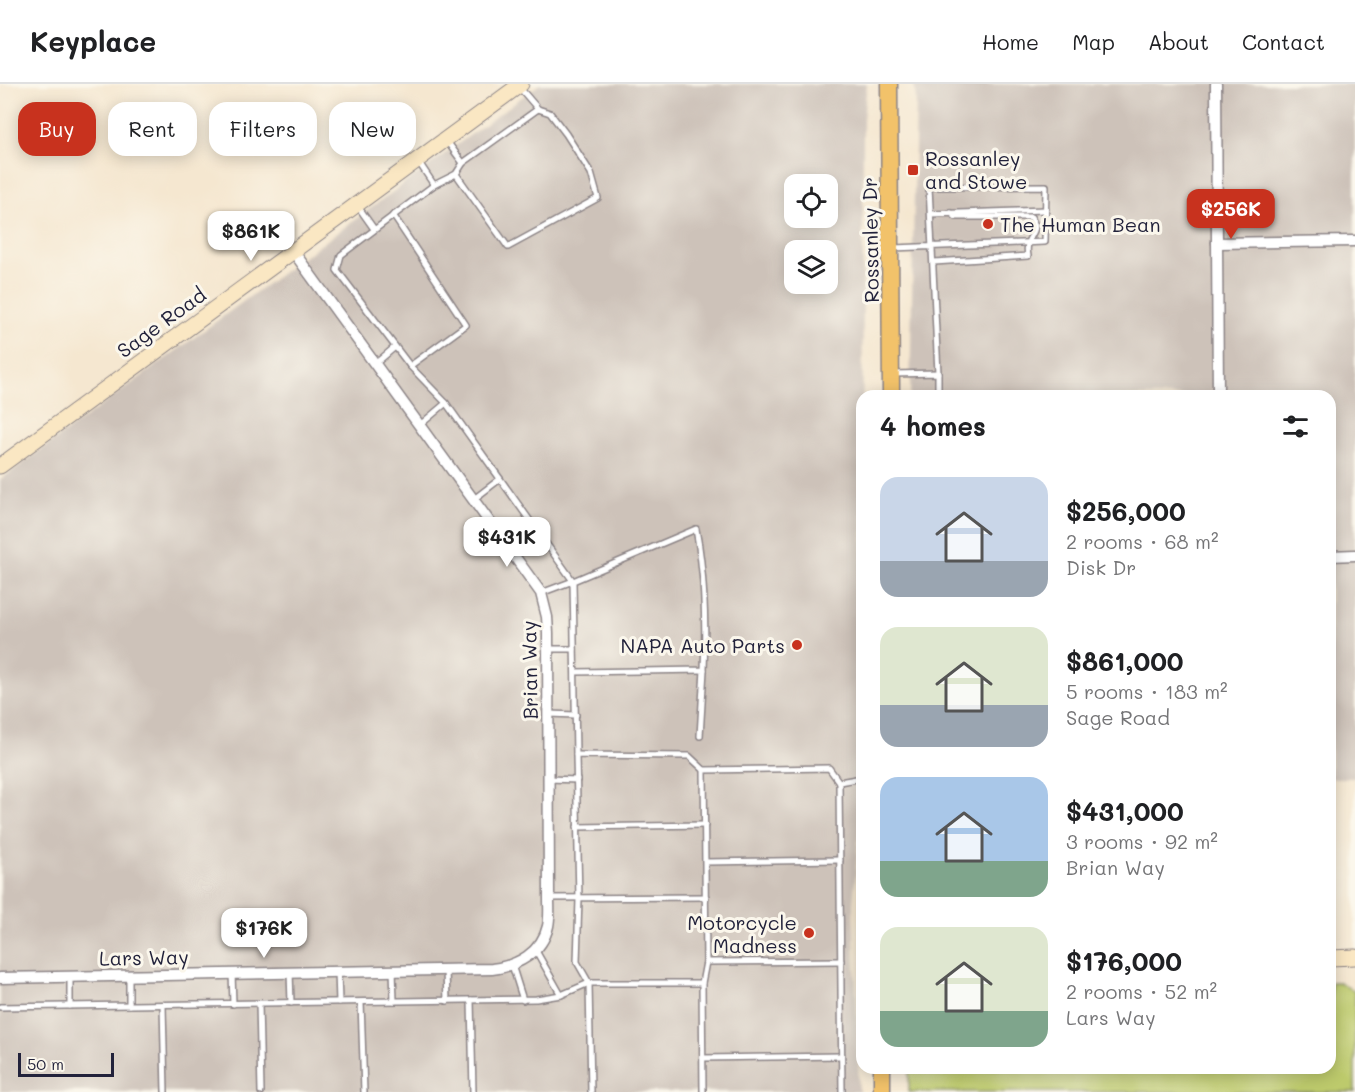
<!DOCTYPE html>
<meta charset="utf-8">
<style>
body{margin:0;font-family:Mali,sans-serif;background:#f6f6f6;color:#202124;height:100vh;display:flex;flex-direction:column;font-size:22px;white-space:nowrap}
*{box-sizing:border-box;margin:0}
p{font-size:20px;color:#757577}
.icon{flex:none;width:33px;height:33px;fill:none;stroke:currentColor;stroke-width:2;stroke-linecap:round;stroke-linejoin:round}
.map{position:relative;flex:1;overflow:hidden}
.sheet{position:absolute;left:856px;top:306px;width:480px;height:684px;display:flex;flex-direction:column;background:#fff;border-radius:18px;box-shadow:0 3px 15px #0003}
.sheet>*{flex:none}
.top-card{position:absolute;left:18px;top:18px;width:570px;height:54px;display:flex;gap:12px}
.buttons{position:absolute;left:784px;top:90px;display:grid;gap:12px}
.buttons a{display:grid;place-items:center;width:54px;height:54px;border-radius:12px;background:#fff;box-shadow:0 3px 15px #0003;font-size:30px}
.scale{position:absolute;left:18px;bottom:15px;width:96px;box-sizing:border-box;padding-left:6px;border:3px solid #22223b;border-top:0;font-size:16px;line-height:21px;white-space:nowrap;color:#22223b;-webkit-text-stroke:4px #fbf7ec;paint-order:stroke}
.price{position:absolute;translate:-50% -51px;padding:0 14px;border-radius:12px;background:#fff;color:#222;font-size:20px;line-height:39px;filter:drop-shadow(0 2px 3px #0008)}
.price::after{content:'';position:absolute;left:50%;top:36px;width:18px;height:14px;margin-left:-9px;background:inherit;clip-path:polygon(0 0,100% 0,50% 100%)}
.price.active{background:#c8321e;color:#fff}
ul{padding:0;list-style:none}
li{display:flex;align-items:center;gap:18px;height:150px;padding:0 24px}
li span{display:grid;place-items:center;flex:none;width:168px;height:120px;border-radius:18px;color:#555}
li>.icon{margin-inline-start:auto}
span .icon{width:72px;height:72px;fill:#fffc;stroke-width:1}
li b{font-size:26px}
h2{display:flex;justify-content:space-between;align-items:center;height:72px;padding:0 24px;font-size:26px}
.pill{padding:0 21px;border-radius:18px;background:#fff;box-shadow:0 3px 15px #0003;font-size:21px;line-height:54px}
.pill.active{background:#c8321e;color:#fff}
header{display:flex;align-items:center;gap:36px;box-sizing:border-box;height:84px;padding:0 30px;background:#fff;border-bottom:2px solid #e0e0e0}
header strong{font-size:28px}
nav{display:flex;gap:33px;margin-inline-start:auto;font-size:21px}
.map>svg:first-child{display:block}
</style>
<header>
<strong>Keyplace</strong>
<nav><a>Home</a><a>Map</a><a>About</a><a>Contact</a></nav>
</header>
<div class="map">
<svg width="1355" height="1008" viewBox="0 0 1355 1008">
<rect width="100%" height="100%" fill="#fbf7ec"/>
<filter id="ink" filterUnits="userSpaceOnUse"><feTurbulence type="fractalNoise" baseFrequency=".0167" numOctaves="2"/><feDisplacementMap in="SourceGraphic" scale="12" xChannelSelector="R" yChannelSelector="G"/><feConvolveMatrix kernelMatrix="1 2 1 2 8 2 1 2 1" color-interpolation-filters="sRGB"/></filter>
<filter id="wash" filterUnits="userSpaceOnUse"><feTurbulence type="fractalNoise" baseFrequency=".008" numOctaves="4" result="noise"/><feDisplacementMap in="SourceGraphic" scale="24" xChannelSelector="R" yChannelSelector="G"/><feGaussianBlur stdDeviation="1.35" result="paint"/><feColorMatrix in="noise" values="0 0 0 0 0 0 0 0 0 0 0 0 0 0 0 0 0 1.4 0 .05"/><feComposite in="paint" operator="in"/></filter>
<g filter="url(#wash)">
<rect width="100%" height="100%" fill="#f5e7d0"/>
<g fill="#cdc2b9" fill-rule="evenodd">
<path d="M540 0H867L863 35 862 708 853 820 859 1008H0V396ZM795 100H828V134H795ZM795 166H828V200H795Z"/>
<path d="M914 0H1355V694H1331L1330 312H910L916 14Z"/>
</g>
<path fill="#bdca6c" stroke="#707654" stroke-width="1.5" d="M1331 898H1339L1355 907V1008H909V984H1330Z"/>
</g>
<g filter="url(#ink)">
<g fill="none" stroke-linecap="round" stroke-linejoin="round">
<g stroke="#8c8486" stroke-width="8">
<g id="service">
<path d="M520 4 538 25 463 79 456 90 434 101 341 171 337 186 410 282 446 319 573 497 541 509"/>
<path d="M446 56 463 79"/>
<path d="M418 77 434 101"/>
<path d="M456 90 508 163 598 114 591 89 566 50 550 29 538 25"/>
<path d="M357 121 374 145"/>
<path d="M931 130 1046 126"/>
<path d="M393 131 466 241 410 282"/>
<path d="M893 164 1045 158 1046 102 929 103 938 289"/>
<path d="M934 178 1028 172C1027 167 1027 161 1029 156 1034 147 1038 144 1031 133H956L951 129"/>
<path d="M375 280 395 263"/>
<path d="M893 290 938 289V312"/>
<path d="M420 341 446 319"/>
<path d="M474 415 500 395"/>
<path d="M513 468 542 453"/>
<path d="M549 565H574"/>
<path d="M575 588 704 586C706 538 705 492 696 445L573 497 576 671"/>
<path d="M549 630 576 631"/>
<path d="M700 652 704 586"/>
<path d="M549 695 577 696"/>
<path d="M577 743 705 741"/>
<path d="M706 778 840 776"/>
<path d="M549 814 706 813"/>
<path d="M535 865 561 911"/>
<path d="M706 878 841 877"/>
<path d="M512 881 523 916"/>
<path d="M393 886 394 917"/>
<path d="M446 886 447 917"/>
<path d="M290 888 291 919"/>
<path d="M338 888 339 918"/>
<path d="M232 889 233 920"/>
<path d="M129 891V921"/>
<path d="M70 892V922"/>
<path d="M702 899 706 878 704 686 829 684 839 698"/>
<path d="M471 916 473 1008"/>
<path d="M361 918 364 1008"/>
<path d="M259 919 261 1008"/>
<path d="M163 921 165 1008"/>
<path d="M0 923 536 915 561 911 589 899 577 878 579 815 576 671 689 672 704 686"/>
<path d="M703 974 841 972"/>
<path d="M591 1008 589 899H702L703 1008"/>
<path d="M842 1008 839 698 862 694"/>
</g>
</g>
<g stroke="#8c8486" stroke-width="13">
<g id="minor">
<path d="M1216 0 1218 312"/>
<path d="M1217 159 1355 157"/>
<path d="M1330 472 1355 471"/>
<path d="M0 894 492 885C517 882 542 869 548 842 550 833 549 823 549 814L548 549 547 533 541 509 293 167"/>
</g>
</g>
<g stroke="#8c8486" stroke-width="17">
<g id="secondary">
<path d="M0 382 521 0"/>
<path d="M1330 874 1355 873"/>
</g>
</g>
<g stroke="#8c8486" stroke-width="19">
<g id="primary">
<path d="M889 0 891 312"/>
<path d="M882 984V1008"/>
</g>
</g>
<use href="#service" stroke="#fff" stroke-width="5"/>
<use href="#minor" stroke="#fff" stroke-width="10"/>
<use href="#secondary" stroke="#fae7c3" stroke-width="15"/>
<use href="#primary" stroke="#f2c26a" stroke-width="16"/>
</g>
</g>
<g fill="#c8321e" stroke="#fbf7ec" stroke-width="2">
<rect x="907" y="80" width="12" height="12" rx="3"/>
<circle cx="988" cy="140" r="6"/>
<circle cx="797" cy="561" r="6"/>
<circle cx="809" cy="849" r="6"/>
</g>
<g text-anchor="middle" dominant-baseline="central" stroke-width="6" stroke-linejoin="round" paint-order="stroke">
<g font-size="20" fill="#22223b" stroke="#fbf7ec" text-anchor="start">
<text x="925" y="74">Rossanley<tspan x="925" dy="23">and Stowe</tspan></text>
<text x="1000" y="140">The Human Bean</text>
<text x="785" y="561" text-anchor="end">NAPA Auto Parts</text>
<text x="797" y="838" text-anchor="end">Motorcycle<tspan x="797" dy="23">Madness</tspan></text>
</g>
<g font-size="20" fill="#22223b" stroke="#fbf7ec">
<text transform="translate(870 156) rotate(-91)">Rossanley Dr</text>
<text transform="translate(161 238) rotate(-36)">Sage Road</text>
<text transform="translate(529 586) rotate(-91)">Brian Way</text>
<text transform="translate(144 873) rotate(-1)">Lars Way</text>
</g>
</g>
</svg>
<div class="buttons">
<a><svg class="icon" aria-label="locate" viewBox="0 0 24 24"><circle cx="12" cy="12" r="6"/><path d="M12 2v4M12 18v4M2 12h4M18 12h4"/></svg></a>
<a><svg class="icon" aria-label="layers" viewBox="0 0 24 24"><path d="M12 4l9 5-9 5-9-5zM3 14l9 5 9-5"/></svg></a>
</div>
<div class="scale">50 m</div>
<b class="price active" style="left:1231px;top:156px">$256K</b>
<b class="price" style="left:251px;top:178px">$861K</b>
<b class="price" style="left:507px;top:484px">$431K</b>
<b class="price" style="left:264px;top:875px">$176K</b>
<div class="top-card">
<a class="pill active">Buy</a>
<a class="pill">Rent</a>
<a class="pill">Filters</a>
<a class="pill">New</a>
</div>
<section class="sheet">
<h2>4 homes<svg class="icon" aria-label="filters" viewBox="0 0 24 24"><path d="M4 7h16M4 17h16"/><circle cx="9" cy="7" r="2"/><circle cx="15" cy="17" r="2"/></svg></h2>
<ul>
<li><span style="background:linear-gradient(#c9d6e8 70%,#9aa5b1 0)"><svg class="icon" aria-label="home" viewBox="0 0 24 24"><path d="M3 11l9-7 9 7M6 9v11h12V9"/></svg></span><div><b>$256,000</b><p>2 rooms · 68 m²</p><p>Disk Dr</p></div></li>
<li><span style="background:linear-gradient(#dfe7d0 65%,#9aa5b1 0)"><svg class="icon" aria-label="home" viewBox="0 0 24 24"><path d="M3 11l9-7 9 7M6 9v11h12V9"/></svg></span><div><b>$861,000</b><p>5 rooms · 183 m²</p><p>Sage Road</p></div></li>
<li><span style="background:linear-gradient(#a9c7e8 70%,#7fa58c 0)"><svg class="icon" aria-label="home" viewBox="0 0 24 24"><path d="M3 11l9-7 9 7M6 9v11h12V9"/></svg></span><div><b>$431,000</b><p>3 rooms · 92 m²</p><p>Brian Way</p></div></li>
<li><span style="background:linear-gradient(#dfe7d0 70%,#7fa58c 0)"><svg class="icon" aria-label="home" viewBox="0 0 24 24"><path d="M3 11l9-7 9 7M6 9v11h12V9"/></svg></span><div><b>$176,000</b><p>2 rooms · 52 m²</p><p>Lars Way</p></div></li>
</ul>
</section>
</div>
